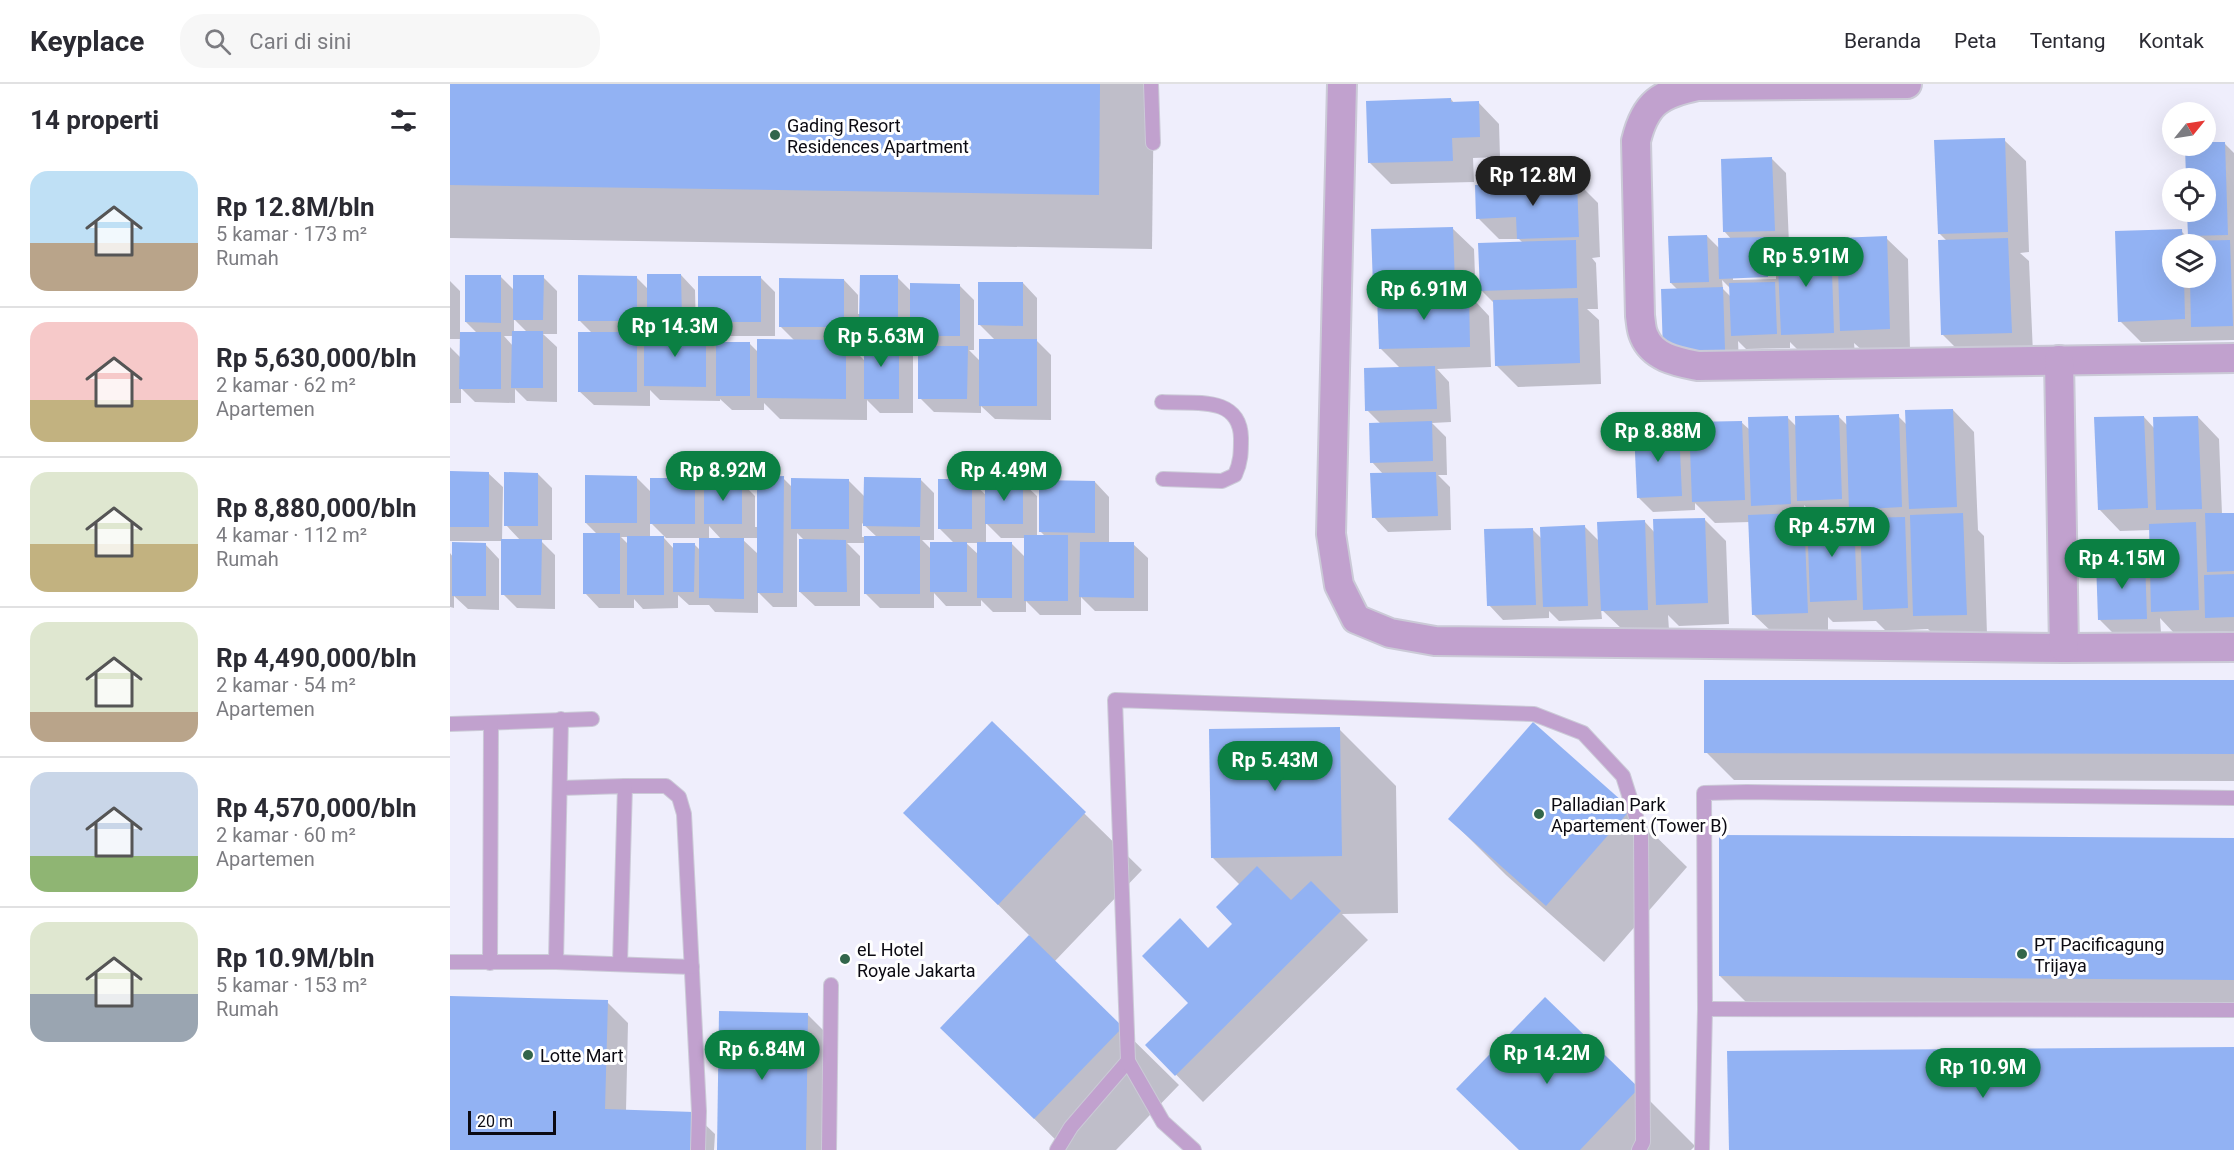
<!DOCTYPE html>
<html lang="id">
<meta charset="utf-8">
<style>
body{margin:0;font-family:Roboto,sans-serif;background:#f7f7f7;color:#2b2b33;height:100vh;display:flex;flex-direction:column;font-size:22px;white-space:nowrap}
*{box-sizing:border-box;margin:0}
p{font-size:20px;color:#7c7c81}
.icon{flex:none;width:33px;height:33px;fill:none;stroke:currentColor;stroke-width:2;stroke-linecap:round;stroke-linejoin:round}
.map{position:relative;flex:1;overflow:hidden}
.panel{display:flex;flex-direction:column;background:#fff;width:450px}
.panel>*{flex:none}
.needle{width:39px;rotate:60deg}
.fabs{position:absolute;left:1712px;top:18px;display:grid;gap:12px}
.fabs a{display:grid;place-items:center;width:54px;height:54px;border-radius:50%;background:#fff;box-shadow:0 6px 24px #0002;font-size:30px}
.scale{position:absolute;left:18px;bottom:15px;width:88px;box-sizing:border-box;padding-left:6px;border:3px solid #0b0a12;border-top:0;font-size:16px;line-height:21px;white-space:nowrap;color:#0b0a12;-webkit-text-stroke:4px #fff;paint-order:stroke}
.price{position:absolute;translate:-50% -51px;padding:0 14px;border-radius:21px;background:#0b8043;color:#fff;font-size:20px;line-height:39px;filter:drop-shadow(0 2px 3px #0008)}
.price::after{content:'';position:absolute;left:50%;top:36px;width:18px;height:14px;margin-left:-9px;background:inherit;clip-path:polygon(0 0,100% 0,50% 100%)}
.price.selected{background:#222;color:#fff}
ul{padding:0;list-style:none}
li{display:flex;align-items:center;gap:18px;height:150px;padding:0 30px}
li+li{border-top:2px solid #e1e1e2}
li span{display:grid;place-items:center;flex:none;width:168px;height:120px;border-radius:18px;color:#555}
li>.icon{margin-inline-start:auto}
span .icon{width:72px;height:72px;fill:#fffc;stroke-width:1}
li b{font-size:26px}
h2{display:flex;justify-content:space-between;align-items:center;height:72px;padding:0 30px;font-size:26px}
header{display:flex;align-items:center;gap:36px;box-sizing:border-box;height:84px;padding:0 30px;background:#fff;border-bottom:2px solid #e1e1e2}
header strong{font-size:28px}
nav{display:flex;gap:33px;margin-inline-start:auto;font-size:21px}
.search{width:420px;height:54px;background:#f7f7f7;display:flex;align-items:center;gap:15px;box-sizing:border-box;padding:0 21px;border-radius:24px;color:#7c7c81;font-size:22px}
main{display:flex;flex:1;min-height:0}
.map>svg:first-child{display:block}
</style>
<header>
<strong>Keyplace</strong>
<div class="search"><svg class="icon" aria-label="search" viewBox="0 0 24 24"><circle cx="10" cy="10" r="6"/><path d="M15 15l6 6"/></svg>Cari di sini</div>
<nav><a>Beranda</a><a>Peta</a><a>Tentang</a><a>Kontak</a></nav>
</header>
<main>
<section class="panel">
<h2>14 properti<svg class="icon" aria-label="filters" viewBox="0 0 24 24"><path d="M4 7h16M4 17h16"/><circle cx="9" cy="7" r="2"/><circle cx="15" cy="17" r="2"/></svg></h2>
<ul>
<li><span style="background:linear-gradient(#bfe0f5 60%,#b9a48a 0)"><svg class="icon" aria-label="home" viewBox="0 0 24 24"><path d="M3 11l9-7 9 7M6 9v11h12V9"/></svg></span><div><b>Rp 12.8M/bln</b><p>5 kamar · 173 m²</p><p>Rumah</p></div></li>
<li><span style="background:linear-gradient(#f6c9c9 65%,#c2b280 0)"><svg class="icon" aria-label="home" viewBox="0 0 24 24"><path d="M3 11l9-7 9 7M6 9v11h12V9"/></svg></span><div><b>Rp 5,630,000/bln</b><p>2 kamar · 62 m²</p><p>Apartemen</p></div></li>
<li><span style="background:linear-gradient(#dfe7d0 60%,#c2b280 0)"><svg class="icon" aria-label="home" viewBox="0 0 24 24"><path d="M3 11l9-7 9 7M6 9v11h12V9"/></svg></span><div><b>Rp 8,880,000/bln</b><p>4 kamar · 112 m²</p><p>Rumah</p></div></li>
<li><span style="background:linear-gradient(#dfe7d0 75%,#b9a48a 0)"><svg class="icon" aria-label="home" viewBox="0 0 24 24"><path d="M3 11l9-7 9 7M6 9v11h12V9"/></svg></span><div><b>Rp 4,490,000/bln</b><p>2 kamar · 54 m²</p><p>Apartemen</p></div></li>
<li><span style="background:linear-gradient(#c9d6e8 70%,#8fb573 0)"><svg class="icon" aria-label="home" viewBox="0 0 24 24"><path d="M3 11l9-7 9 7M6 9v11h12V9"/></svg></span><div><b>Rp 4,570,000/bln</b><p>2 kamar · 60 m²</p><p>Apartemen</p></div></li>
<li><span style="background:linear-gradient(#dfe7d0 60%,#9aa5b1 0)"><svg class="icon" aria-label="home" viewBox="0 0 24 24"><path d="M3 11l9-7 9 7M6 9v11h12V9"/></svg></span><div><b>Rp 10.9M/bln</b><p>5 kamar · 153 m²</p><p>Rumah</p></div></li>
</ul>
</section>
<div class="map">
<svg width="1784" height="1066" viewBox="0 0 1784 1066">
<rect width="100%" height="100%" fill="#efeefc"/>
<g fill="#0003" fill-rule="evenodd">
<path d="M0 0H704L702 165 0 154Z"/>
<path d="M1001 15 1004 19 1028 18 1049 40 1050 73 1023 74 1024 98 941 100 920 79Z"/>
<path d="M1554 56 1576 77 1579 168 1570 169 1579 177 1583 270 1514 272 1493 251 1498 158 1489 149Z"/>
<path d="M1774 59 1784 69V256L1691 258 1670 237 1667 148 1731 147 1739 155 1738 128H1755V94H1737L1736 62ZM1722 160H1755V194H1722Z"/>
<path d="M1322 75 1336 89 1339 160 1380 159 1389 167 1436 154 1458 175 1460 266 1413 267 1404 259 1405 270 1353 271 1340 258V264L1296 265 1288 257 1289 280 1228 281V206L1221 199 1257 152 1270 165 1282 156 1274 147ZM1323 161H1329V167ZM1326 192V195L1283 196V193ZM1272 196 1280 204 1281 213 1273 205Z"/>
<path d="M1127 98 1148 119 1150 173 1142 174 1146 179 1148 225H1137L1149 236 1151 300 1068 303 1046 281 1044 219 1031 206 1073 159 1069 155H1049L1028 134Z"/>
<path d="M1002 144 1024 165 1026 218 1039 232 1041 283 987 285 999 298 1001 338 982 339 996 353 997 391H988L1000 403 1001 446 938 448 924 433 933 390 922 378 931 340 917 326 950 284 931 265 936 213 925 202Z"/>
<path d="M231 191 245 206 246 247 260 248 249 237 311 194 325 208V252H260L267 259 300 260 309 269 345 257 330 242 394 196 408 211V230H411L447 193 461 207 509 201 524 216V266H519L530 277 546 257 530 241 573 199 587 214V255H585L601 271V336L545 335 531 322V329L484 328 470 314 473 263 462 252H447L463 268V329H430L417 316V336L330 335 314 319V326H282L270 315V317L210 316 200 306V322L144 321 129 307 143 250 130 237 186 193 199 206ZM408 235 426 253 415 277 395 257H408ZM200 238 210 247H200ZM187 251H196V259Z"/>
<path d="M50 192 65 207 93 193 107 207V250H93L107 263V318L77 317 65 305V319L25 318 11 304V319H0V263L11 274V255H0V197L10 207V249H27L16 238ZM64 235 78 249H64ZM54 252H63V262Z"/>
<path d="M1503 326 1524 348 1528 446 1534 452 1537 551 1486 553 1478 545 1436 547 1426 537 1383 538 1378 533V550L1325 551 1303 530 1300 438 1265 439 1245 419V426L1203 428 1188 413 1229 346 1241 358 1291 338 1300 346 1337 333 1347 343 1389 333 1397 341 1448 332 1457 341ZM1354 421 1366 433 1359 436 1355 432ZM1405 429 1408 432 1381 433V430Z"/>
<path d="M1694 333 1704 344 1748 333 1769 355 1772 430H1784V547L1724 549 1710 534 1711 549 1664 550 1650 536 1694 478 1701 485 1700 446 1670 447 1649 425Z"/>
<path d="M0 389H38L53 403 52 457H71L56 441 88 390 102 404V456H90L105 471V525L67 524 53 510V457H0Z"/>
<path d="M186 393 202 409 244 396 255 407 291 398 305 412V443H308L333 394 343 404 398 396 415 413 470 395 484 409V456H472L482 466 504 459 489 444 521 397 537 412 572 398 587 412V453H596L590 447 645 398 659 413V459L683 460 698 474V527H645L631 513V531H590L576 517V528H543L531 516V522H496L484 509V524H430L415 509V459H397L410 472V522H365L350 508 355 457 347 449V523H323L308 508V529L265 528 259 521H239L228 511V524L193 525 184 515V524H149L135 509 148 451 136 439ZM200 438 216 454H251V467L244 460 224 465 214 454H200ZM412 439 427 453H412ZM536 439 551 454H576V474L562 460H536ZM259 442 272 456H259ZM171 453H178V460ZM291 454H308V470ZM516 459H529V471Z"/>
<path d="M1254 435 1276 457 1279 540 1229 542 1218 531 1219 546 1174 547 1151 525 1152 535 1109 537 1099 527V534L1053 536 1039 521 1082 445 1092 455 1135 443 1149 457 1195 438 1205 449Z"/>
<path d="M35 460 49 475V526L18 525 4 512V524L0 523V469L3 473Z"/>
<path d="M1784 598V697L1284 696 1256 668Z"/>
<path d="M542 639 692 786 604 878 729 1001 666 1066H616L492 944 580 852 455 729Z"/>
<path d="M889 645 946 702 948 829 892 830 918 856 753 1018 697 961 740 919 759 865 784 840 790 801 763 774Z"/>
<path d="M1180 727 1237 783 1154 878 1056 791 1000 735Z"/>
<path d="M1784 756V923L1298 920 1270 892Z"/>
<path d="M0 913 157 918 178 939 176 1027 243 1029 265 1050 264 1066H0Z"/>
<path d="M358 931 385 958 383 1066H268Z"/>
<path d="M1188 1005 1245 1062 1241 1066H1069Z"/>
</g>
<g fill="#92b2f3">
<path d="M0 0H650L649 111 0 101Z"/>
<path d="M1001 14V18L1029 17 1030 53 1002 54 1003 77 918 79 916 17Z"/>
<path d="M1555 54 1558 148 1488 150 1484 56Z"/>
<path d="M1755 58H1775L1778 151 1738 152 1737 128H1755V94H1736L1735 62H1755Z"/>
<path d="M1322 73 1325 147 1273 148 1271 75Z"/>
<path d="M1127 96 1129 153 1067 155 1066 133 1026 135 1025 101Z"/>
<path d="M1003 143 1005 200 923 203 921 145Z"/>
<path d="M1732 145 1733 160H1722V194H1734L1735 235 1668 238 1665 147Z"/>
<path d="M1257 151 1259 198 1220 199 1218 152Z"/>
<path d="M1437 152 1440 245 1390 247 1387 154Z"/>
<path d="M1317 153 1318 193 1269 195 1268 154Z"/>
<path d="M1558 154 1562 249 1491 251 1488 156Z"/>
<path d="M1126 156 1127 204 1030 207 1028 159Z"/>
<path d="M1780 156 1783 242 1741 243 1740 194H1755V160H1738V157Z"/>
<path d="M1381 157 1384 249 1331 251 1327 159Z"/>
<path d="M197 190H231L232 237H197Z"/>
<path d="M15 191H51V239L15 238Z"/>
<path d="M63 191H94L93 236H63Z"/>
<path d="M128 191 187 192V237H128Z"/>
<path d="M410 191H448V239L409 238Z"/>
<rect x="248" y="192" width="63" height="46"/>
<path d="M329 194 394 195V243H329Z"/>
<path d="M528 198H573V242L528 241Z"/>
<path d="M1325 198 1327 250 1281 252 1279 199Z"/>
<path d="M460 199 510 200V252H460Z"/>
<path d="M1273 203 1275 266 1213 268 1211 205Z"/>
<path d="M1019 209 1020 263 929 265 927 212Z"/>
<path d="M1128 214 1130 279 1045 282 1043 216Z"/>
<path d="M194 246H256V303L194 302Z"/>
<path d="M62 247H93V304H61Z"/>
<path d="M10 248H51V305H9Z"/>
<rect x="128" y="248" width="59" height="60"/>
<rect x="414" y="252" width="35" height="63"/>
<path d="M307 255 396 256V315L307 314Z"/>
<rect x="529" y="255" width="58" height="67"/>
<rect x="266" y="258" width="34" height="54"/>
<path d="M468 262H518L517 315H468Z"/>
<path d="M985 282 987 325 915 327 914 284Z"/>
<path d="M1503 325 1507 423 1459 425 1455 326Z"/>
<path d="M1449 330 1452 423 1399 426 1396 332Z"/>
<path d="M1389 331 1392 415 1347 417 1345 332Z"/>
<path d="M1338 332 1341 420 1301 422 1298 333Z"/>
<path d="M1694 332 1698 424 1648 426 1644 333Z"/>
<path d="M1748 332 1752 425 1706 426 1703 333Z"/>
<path d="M982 337 983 377 920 379 919 339Z"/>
<path d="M1292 337 1295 416 1242 418 1239 338Z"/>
<path d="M1229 344 1232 412 1187 414 1184 346Z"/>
<path d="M0 387 39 388V443H0Z"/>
<path d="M54 388 88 389V442H54Z"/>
<path d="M986 388 988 432 922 434 920 389Z"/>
<path d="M135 391 187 392V439H135Z"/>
<path d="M334 392 333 509H307V393Z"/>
<path d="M414 393 471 394 470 443 413 442Z"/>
<rect x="200" y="394" width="45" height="46"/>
<path d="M341 394 399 395V445H341Z"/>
<rect x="488" y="395" width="34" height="50"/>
<rect x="254" y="396" width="38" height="44"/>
<path d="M535 396 573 397V440H535Z"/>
<path d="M589 396 645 397V449L589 448Z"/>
<path d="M1354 429 1358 529 1302 531 1298 431Z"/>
<path d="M1513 429 1517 531 1463 532 1460 431Z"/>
<path d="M1755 429H1784V487L1757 488Z"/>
<path d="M1404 431 1407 516 1360 518 1357 432Z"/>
<path d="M1455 433 1458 524 1413 526 1410 434Z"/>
<path d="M1255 434 1258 519 1206 521 1203 435Z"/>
<path d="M1195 436 1198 526 1151 527 1147 438Z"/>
<path d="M1746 438 1749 526 1701 528 1699 440Z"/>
<path d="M1135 441 1138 522 1093 523 1090 443Z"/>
<path d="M1083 444 1086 521 1037 522 1034 445Z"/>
<rect x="133" y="449" width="37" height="61"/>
<rect x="574" y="451" width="44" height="66"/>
<rect x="177" y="452" width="37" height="59"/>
<rect x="414" y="452" width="56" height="58"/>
<path d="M249 454H294V515L249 514Z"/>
<path d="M51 455H92L91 511H51Z"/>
<path d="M349 455 396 456 397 508H349Z"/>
<path d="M2 458 36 459V512H2Z"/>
<rect x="480" y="458" width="37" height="50"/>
<rect x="527" y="458" width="35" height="56"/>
<path d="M630 458H684V514L629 513Z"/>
<path d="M223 459H245L244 508H223Z"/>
<path d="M1695 476 1697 535 1648 536 1646 477Z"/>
<path d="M1784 490V533L1755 534 1754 491Z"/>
<path d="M1254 596H1784V670L1254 669Z"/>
<path d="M542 637 636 728 548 821 453 729Z"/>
<path d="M1083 638 1181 725 1096 822 998 735Z"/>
<path d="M890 643 892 772 761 774 759 645Z"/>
<path d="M1269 751 1784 754V896L1269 892Z"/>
<path d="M807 782 841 816 861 797 891 827 725 992 695 961 738 919 692 872 730 834 758 864 782 840 766 823Z"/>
<path d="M579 851 673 943 584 1035 490 944Z"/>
<path d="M0 912 158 916 155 1025 244 1028 243 1066H0Z"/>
<path d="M1095 913 1189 1004 1130 1066H1069L1006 1005Z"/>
<path d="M269 927 358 929 356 1066H267Z"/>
<path d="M1784 963V1066H1279L1277 967Z"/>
</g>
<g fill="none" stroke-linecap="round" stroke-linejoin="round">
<g stroke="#cbcad7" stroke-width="16">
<g id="lane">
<path d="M701 0 703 59"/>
<path d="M712 318C744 320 790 311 791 354 791 368 791 378 785 391L772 397 713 395"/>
<path d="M0 640 142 635"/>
<path d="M175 702H216L229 713 234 730 249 1027 248 1066"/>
<path d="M111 704 175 702 170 879"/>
<path d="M0 878H106L242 883"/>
<path d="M106 878 111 635"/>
<path d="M40 879 41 639"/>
<path d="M1255 925 1784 926"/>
<path d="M379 1066 381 901"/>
<path d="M607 1066 621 1043 678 977"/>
<path d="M744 1066 713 1038 678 977 665 616 1084 630 1133 649 1173 692 1191 749 1193 1058 1189 1066"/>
<path d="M1252 1066 1255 925 1254 709 1297 708 1784 714"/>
</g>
</g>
<g stroke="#cbcad7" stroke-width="32">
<g id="street">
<path d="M892 0 881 450 889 501 906 535 940 549 985 557 1614 564 1784 563"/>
<path d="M1457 0 1247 2C1210 10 1195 19 1186 57L1190 232C1191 238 1191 246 1194 252 1203 274 1228 278 1248 282L1784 274"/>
<path d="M1609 276 1614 564"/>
</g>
</g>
<use href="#lane" stroke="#c1a1ce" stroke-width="14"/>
<use href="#street" stroke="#c1a1ce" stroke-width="28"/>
</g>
<g fill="#32664b" stroke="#fff" stroke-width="2">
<circle cx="325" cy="51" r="6"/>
<circle cx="1089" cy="730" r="6"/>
<circle cx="1572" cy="870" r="6"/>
<circle cx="395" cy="875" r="6"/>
<circle cx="78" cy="971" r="6"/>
</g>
<g text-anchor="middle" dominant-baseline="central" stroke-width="6" stroke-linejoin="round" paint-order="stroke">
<g font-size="18" fill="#0b0a12" stroke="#fff" text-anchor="start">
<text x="337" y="41">Gading Resort<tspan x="337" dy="21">Residences Apartment</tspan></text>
<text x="1101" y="720">Palladian Park<tspan x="1101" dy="21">Apartement (Tower B)</tspan></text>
<text x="1584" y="860">PT Pacificagung<tspan x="1584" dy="21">Trijaya</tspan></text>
<text x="407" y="865">eL Hotel<tspan x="407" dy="21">Royale Jakarta</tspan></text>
<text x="90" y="971">Lotte Mart</text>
</g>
</g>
</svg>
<div class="fabs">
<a><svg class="needle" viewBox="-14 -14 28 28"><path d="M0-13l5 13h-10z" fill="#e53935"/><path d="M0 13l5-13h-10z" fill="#7c7c81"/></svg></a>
<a><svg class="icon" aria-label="locate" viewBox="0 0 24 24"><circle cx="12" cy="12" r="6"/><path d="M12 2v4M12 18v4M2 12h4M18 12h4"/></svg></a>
<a><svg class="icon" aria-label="layers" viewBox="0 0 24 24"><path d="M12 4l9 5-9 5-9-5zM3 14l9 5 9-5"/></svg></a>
</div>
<div class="scale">20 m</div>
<b class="price selected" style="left:1083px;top:123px">Rp 12.8M</b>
<b class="price" style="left:1356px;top:204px">Rp 5.91M</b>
<b class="price" style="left:974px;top:237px">Rp 6.91M</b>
<b class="price" style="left:225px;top:274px">Rp 14.3M</b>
<b class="price" style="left:431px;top:284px">Rp 5.63M</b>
<b class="price" style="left:1208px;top:379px">Rp 8.88M</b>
<b class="price" style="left:273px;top:418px">Rp 8.92M</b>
<b class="price" style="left:554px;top:418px">Rp 4.49M</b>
<b class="price" style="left:1382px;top:474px">Rp 4.57M</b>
<b class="price" style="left:1672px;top:506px">Rp 4.15M</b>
<b class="price" style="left:825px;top:708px">Rp 5.43M</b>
<b class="price" style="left:312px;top:997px">Rp 6.84M</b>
<b class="price" style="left:1097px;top:1001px">Rp 14.2M</b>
<b class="price" style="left:1533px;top:1015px">Rp 10.9M</b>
</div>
</main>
